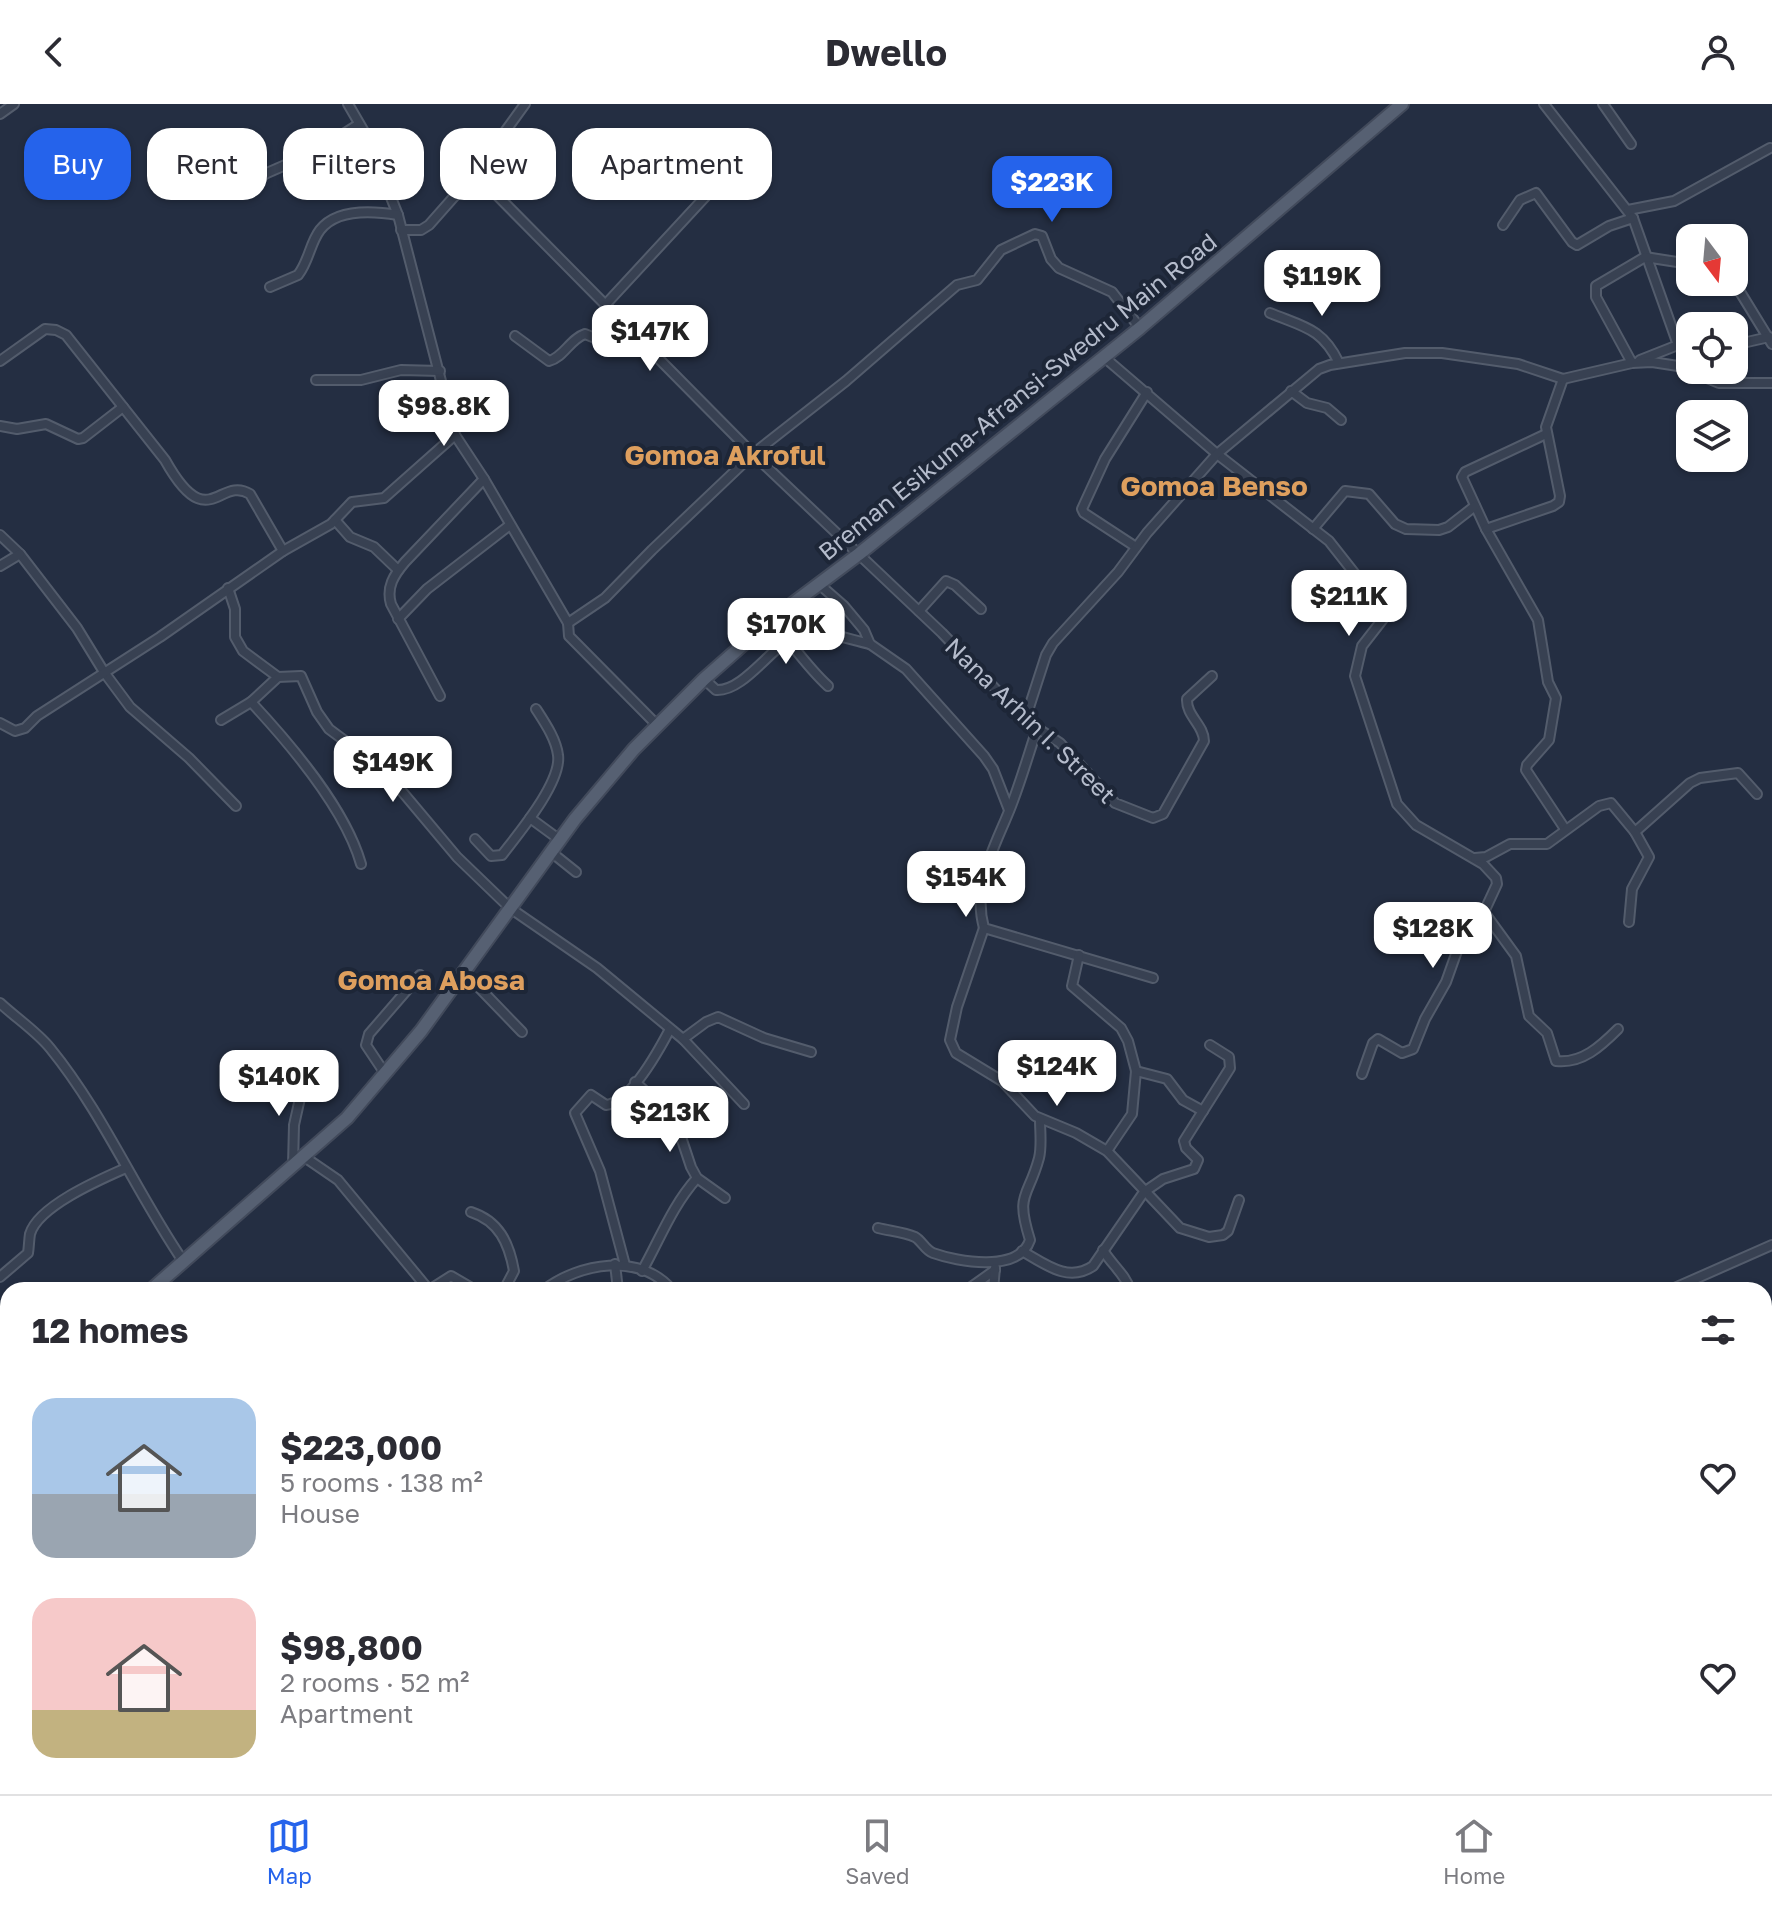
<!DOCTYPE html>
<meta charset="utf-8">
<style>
body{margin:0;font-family:"Golos Text",sans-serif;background:#f2f2f3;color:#2b2b33;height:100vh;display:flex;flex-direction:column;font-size:30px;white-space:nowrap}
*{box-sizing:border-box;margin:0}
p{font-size:26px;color:#7c7c81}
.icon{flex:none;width:44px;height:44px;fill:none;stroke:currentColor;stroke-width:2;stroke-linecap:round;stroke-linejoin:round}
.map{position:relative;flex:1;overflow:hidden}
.side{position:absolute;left:0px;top:1178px;width:1772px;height:512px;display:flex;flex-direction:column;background:#fff;border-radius:24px 24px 0 0;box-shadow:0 2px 6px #0004}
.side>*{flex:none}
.hud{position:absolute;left:24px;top:24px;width:800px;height:72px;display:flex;gap:16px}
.needle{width:52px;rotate:164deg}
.buttons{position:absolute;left:1676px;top:120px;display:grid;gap:16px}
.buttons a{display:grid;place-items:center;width:72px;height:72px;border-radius:16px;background:#fff;box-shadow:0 2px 6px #0004;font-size:40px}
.price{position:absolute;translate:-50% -68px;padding:0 18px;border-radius:16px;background:#fff;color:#222;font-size:26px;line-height:52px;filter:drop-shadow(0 2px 4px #0008)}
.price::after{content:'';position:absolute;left:50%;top:48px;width:24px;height:18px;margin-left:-12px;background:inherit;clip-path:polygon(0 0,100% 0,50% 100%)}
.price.selected{background:#2563eb;color:#fff}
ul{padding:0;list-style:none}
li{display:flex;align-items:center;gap:24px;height:200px;padding:0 32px}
li span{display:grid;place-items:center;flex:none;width:224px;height:160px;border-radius:24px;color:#555}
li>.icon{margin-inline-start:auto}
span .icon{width:96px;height:96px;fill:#fffc;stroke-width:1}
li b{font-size:34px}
h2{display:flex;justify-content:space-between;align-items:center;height:96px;padding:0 32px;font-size:34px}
.tag{padding:0 28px;border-radius:24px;background:#fff;box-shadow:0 2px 6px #0004;font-size:28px;line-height:72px}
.tag.selected{background:#2563eb;color:#fff}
header{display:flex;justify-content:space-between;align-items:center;height:104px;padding:0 32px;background:#fff;font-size:36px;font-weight:700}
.tabs{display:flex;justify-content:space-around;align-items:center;height:112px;border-top:2px solid #e1e1e2;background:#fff;font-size:22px;color:#7c7c81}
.tabs a{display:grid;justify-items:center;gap:4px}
.tabs .selected{color:#2563eb}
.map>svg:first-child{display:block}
</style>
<header><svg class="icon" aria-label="back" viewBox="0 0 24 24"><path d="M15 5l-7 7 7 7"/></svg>Dwello<svg class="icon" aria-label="person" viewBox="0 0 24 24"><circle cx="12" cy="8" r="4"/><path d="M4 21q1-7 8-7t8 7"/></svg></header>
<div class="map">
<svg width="1772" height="1690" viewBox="0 0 1772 1690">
<rect width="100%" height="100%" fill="#242e42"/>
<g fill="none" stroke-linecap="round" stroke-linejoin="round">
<g stroke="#535c6c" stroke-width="12">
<g id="minor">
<path d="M348 0 366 31 398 111 455 331 484 375 568 519 569 532 657 621"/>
<path d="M1544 0 1633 114 1678 241"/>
<path d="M1603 0 1631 40"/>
<path d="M0 10 14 0"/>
<path d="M475 69 525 0"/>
<path d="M235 89 267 69 315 48 359 20"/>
<path d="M1628 106 1674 97 1770 44"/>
<path d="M1503 121 1520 96 1536 89 1572 138 1577 141 1609 122 1633 114"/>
<path d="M401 126H421L429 121 475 69 753 350 652 446 605 494 568 519"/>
<path d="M1734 178 1772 240"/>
<path d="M270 183 298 171C309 157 310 139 320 126 337 104 374 107 398 111"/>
<path d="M606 200 755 39"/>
<path d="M1270 209C1304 223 1322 224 1339 259"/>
<path d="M1140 224 1112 188 1059 164 1051 155 1042 132 1035 130 1001 146 977 176 957 181 846 277 753 350 942 529 1025 616 1060 639 1115 699 1153 714 1163 710 1204 637C1204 621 1186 612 1187 595L1212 572"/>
<path d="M515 232 549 257C564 253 570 235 585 230L627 247H633L643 240"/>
<path d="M1734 241 1769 233"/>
<path d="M1104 253 1217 350 1329 437 1381 503 1383 515 1362 542 1355 572 1397 700 1416 721 1483 760 1496 774 1497 780 1484 808 1472 816 1462 833 1446 878 1425 915 1413 945 1402 949 1378 935 1373 939 1362 970"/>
<path d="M1640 256 1678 241 1690 244"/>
<path d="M0 257 45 225 56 226 66 231 165 356C208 433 219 371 250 390L283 447"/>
<path d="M1632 259 1596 193V182L1645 153 1690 160"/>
<path d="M316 276H361L401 266 440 267"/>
<path d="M1291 287 1307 299 1327 304 1341 316"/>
<path d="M0 322 17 325 46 320 78 335 83 334 123 303"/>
<path d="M1546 330 1465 368 1462 373 1486 425 1538 516 1548 578 1556 594 1549 636 1527 661 1526 666 1565 725"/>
<path d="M335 416 350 433 374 443 398 466"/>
<path d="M1313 425 1345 387 1369 390 1395 420 1406 425 1439 426 1448 423 1475 402"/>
<path d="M1486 425 1553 402 1559 398 1560 392 1546 323 1563 275"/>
<path d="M0 431 20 450 77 524 104 568 130 603 189 654 236 702"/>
<path d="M1136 443 1084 409 1082 405 1105 355 1147 288"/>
<path d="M0 462 20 450"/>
<path d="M820 481 844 502 864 526 870 540 906 565 984 652 993 665 1009 706"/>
<path d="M228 484 235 505V533L243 547 278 573"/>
<path d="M919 507 946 477 955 481 981 505"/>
<path d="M398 515 427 485 510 421"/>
<path d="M771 516C791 538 806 562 828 582"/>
<path d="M704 575 716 586C746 588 776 534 803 529 823 525 850 536 870 540"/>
<path d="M440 592 391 500C386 483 394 471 405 458L484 375"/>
<path d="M221 616 251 598"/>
<path d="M1025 616 1046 551 1053 539 1118 468 1147 429 1217 350 1319 265 1330 261 1405 249H1442L1518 260 1563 275 1632 259 1652 258 1678 262 1719 279H1772"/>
<path d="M0 619 15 627 25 624 37 612 160 533 283 447 331 420 352 398 384 394 455 331"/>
<path d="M1037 625C1029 649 1022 673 1013 697 998 738 971 778 984 824L1153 874"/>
<path d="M530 714 560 736"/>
<path d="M1635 728 1690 679 1700 674 1738 669 1757 690"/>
<path d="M475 735 491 752 502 751C518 730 562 678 558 651 556 635 545 619 536 605"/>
<path d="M551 748 576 768"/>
<path d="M1475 754 1486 753 1510 740H1547L1599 702 1611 699 1635 728 1649 753 1632 785 1629 818"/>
<path d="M361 760C345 704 291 641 251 598L278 573 301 572 317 608 329 625 384 666 457 753 510 804 597 864 683 935 706 918 718 913 764 934 811 948"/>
<path d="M1484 808 1516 852 1529 912 1547 929 1556 957C1582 960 1601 942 1618 925"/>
<path d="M984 824 957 903 950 936 956 949 1002 977 1035 1012 1076 1029 1107 1047 1180 1124 1209 1133 1223 1131 1228 1127 1239 1096"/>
<path d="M1079 851 1072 882 1121 924 1128 937 1136 967 1132 1010 1107 1047"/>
<path d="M464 868 522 928"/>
<path d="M0 899C16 914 36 927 50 944 103 1009 136 1088 183 1157"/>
<path d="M683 935 744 1000"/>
<path d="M1136 967 1167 975 1183 996 1203 1007"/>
<path d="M384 968 366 941 369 930 420 871"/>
<path d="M635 978 666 1007 680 1030 691 1063 697 1074 725 1094"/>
<path d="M303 1052 338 1076 429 1186"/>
<path d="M293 1061 294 1021 305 972"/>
<path d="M471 1108C499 1117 509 1139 514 1167L504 1186"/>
<path d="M878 1124C890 1127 904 1128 915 1133 922 1137 925 1146 933 1149 958 1158 1019 1169 1030 1136 1015 1088 1028 1095 1039 1054 1042 1042 1040 1028 1040 1015"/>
<path d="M1103 1146C1111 1160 1126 1171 1130 1186"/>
<path d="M1022 1147C1045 1160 1068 1179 1093 1162L1144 1088 1163 1075 1194 1065 1198 1056 1186 1044 1184 1037 1230 964 1229 953 1210 941"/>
<path d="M615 1160 618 1186"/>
<path d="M625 1161 600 1067 575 1009 591 991 606 1001C631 998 659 946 670 925"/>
<path d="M642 1167C660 1135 672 1102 697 1074"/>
<path d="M0 1173 28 1149C29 1143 29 1136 30 1130 38 1102 101 1075 126 1064"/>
<path d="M429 1186 451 1172 475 1186"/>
<path d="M544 1186C579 1159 640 1148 672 1186"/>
<path d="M967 1186 995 1166"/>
<path d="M993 1186 995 1164"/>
<path d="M1670 1186 1772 1141"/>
<path d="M1764 1298 1772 1305"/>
<path d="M0 1307 8 1313"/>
<path d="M0 1405 8 1397"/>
<path d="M0 1481 8 1526"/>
<path d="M1764 1553 1772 1556"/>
<path d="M0 1676 12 1690"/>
<path d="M70 1682 74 1690"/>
<path d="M709 1682 711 1690"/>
<path d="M852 1682 855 1690"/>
<path d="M1556 1682 1557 1690"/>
<path d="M1704 1682 1707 1690"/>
<path d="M779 1690 799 1682"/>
<path d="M1119 1690 1137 1682"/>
<path d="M1441 1690 1442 1682"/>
<path d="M1563 1690 1579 1682"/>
</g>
</g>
<g stroke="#424a5b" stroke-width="16">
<g id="primary">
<path d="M151 1186 347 1014 421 927 575 715 634 645 704 575 771 516 859 450 1140 224 1402 0"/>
<path d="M0 1355 8 1345"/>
</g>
</g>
<use href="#minor" stroke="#384152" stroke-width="8"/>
<use href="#primary" stroke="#566072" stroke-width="12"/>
</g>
<g text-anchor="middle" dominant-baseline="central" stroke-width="8" stroke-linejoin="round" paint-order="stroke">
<g font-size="24" fill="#b5bccc" stroke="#1d2637">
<text transform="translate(1017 292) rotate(-39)">Breman Esikuma-Afransi-Swedru Main Road</text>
<text transform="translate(1031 616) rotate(44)">Nana Arhin I. Street</text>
</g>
<g font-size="28" font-weight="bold" fill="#de9f5e" stroke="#1d2637">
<text x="725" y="350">Gomoa Akroful</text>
<text x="1214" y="381">Gomoa Benso</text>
<text x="431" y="875">Gomoa Abosa</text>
</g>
</g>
</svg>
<div class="buttons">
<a><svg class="needle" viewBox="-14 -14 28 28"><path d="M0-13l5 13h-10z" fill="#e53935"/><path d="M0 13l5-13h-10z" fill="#7c7c81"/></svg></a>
<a><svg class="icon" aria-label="locate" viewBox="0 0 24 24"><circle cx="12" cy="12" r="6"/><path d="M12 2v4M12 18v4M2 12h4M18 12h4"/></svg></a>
<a><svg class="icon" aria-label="layers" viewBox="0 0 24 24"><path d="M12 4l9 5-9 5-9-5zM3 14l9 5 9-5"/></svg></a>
</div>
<b class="price selected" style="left:1052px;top:120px">$223K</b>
<b class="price" style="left:1322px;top:214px">$119K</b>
<b class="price" style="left:650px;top:269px">$147K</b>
<b class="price" style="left:444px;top:344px">$98.8K</b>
<b class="price" style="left:1349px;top:534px">$211K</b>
<b class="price" style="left:786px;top:562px">$170K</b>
<b class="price" style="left:393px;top:700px">$149K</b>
<b class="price" style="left:966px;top:815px">$154K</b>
<b class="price" style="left:1433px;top:866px">$128K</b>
<b class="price" style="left:1057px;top:1004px">$124K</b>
<b class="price" style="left:279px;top:1014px">$140K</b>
<b class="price" style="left:670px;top:1050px">$213K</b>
<div class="hud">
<a class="tag selected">Buy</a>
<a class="tag">Rent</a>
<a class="tag">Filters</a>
<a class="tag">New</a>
<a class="tag">Apartment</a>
</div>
<section class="side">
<h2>12 homes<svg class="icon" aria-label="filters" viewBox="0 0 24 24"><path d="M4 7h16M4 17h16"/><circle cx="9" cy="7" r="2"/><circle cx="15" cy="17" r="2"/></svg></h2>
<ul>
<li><span style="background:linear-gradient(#a9c7e8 60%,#9aa5b1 0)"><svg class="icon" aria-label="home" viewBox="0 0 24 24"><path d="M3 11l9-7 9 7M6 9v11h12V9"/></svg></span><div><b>$223,000</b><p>5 rooms · 138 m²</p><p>House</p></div><svg class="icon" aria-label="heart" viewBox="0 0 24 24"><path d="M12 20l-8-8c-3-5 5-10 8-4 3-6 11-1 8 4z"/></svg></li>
<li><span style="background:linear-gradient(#f6c9c9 70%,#c2b280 0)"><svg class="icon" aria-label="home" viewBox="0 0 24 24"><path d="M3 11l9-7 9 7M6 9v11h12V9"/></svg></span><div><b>$98,800</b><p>2 rooms · 52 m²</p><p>Apartment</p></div><svg class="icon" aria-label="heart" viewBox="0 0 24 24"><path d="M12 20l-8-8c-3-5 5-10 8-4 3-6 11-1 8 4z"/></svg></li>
</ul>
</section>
</div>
<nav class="tabs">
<a class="selected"><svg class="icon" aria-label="map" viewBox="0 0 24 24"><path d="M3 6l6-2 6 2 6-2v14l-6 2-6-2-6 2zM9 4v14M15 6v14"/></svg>Map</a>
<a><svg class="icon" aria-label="saved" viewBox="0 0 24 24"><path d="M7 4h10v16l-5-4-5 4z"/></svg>Saved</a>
<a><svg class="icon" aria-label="home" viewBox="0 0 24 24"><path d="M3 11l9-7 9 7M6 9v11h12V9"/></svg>Home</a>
</nav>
